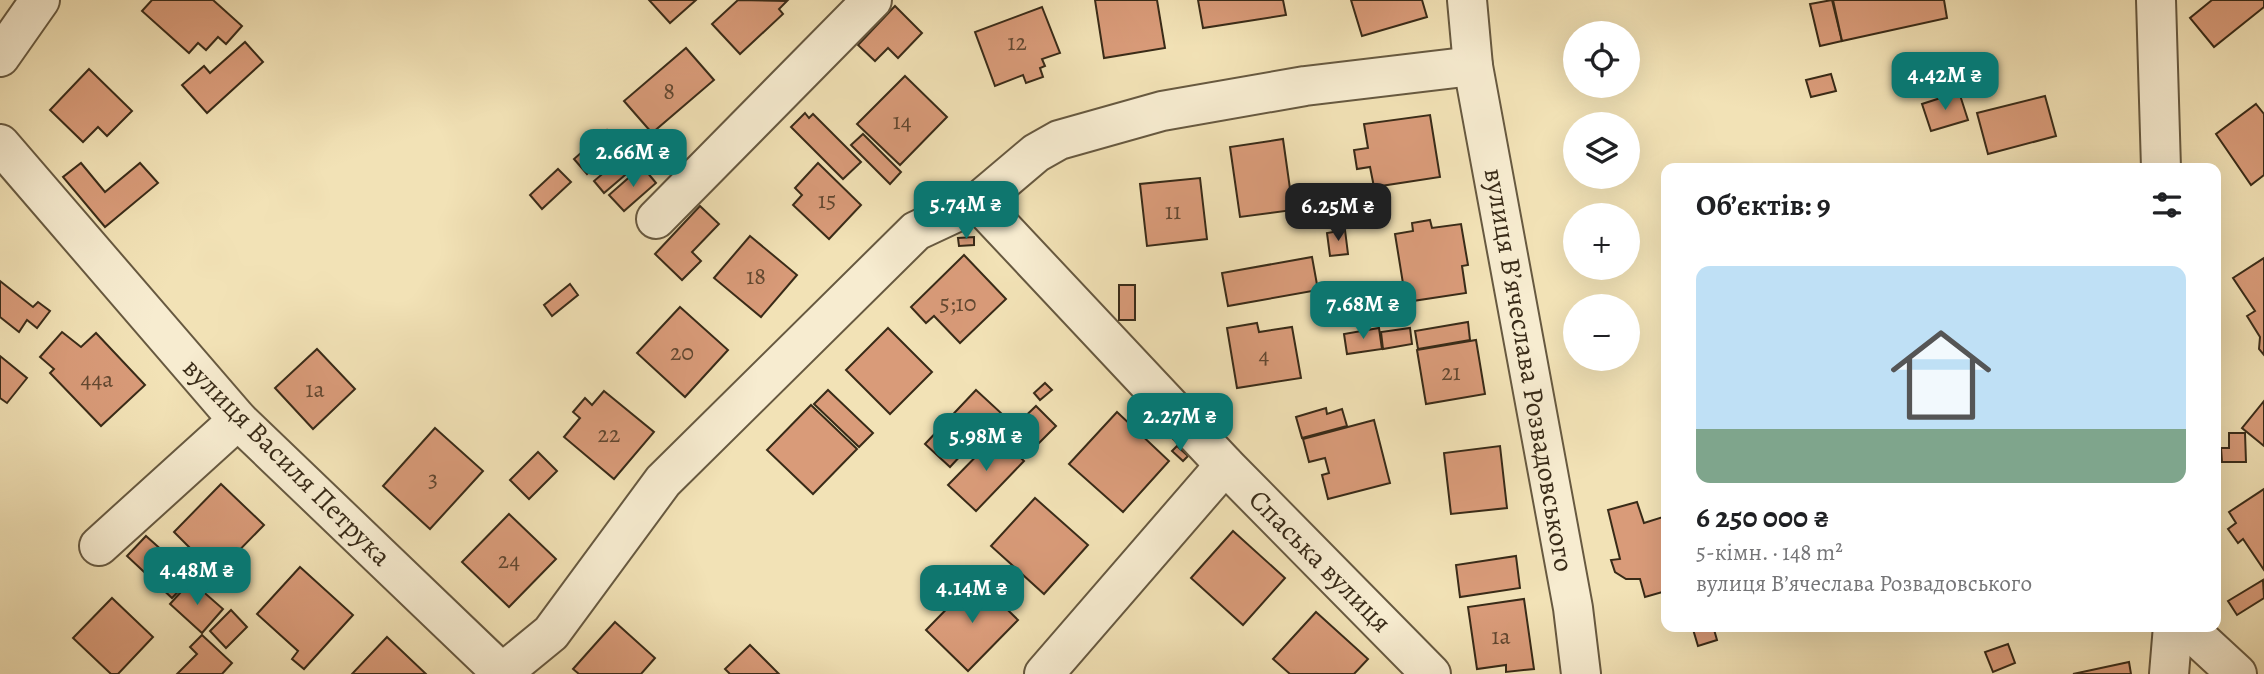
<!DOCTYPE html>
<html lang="uk">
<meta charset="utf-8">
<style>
body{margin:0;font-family:Alegreya,serif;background:#f6f6f6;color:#202124;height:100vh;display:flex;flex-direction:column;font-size:26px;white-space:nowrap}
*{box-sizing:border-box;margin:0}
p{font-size:23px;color:#757577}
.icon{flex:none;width:38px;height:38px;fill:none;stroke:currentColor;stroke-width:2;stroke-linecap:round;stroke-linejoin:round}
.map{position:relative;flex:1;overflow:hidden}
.side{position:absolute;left:1661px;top:163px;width:560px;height:469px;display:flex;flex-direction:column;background:#fff;border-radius:14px;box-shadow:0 7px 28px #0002}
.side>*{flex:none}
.tools{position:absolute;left:1563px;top:21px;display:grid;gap:14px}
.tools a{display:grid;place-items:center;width:77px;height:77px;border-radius:50%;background:#fff;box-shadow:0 7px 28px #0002;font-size:35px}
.price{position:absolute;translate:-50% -60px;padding:0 16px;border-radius:14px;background:#0f766e;color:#fff;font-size:23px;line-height:46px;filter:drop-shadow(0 2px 4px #0008)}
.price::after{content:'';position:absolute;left:50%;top:42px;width:21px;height:16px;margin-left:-10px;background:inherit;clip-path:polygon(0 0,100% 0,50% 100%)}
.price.active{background:#222;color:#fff}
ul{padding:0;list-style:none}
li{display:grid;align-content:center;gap:14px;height:371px;padding:0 35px}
li span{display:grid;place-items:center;height:217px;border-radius:14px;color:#555}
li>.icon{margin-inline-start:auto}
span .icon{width:126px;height:126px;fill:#fffc;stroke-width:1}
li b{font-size:30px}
h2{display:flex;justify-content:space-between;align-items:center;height:84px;padding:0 35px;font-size:30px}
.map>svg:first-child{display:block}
</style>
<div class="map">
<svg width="2264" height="674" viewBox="0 0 2264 674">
<rect width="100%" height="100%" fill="#f2e2b6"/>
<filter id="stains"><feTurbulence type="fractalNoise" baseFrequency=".00286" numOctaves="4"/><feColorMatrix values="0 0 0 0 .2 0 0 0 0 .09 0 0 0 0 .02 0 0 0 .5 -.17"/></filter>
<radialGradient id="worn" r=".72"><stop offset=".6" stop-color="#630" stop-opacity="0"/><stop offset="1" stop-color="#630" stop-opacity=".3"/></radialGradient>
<g fill="#d99b79" stroke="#392b18" stroke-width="2">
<path d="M152 0H213L242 26 226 44 218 37 206 50 198 43 189 53 142 11Z"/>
<path d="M649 0H696L670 23Z"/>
<path d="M738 0 787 1 779 9 783 14 740 54 712 24Z"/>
<path d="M1095 0H1157L1165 48 1104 58Z"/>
<path d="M1198 0H1283L1286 15 1203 28Z"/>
<path d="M1351 0H1422L1427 17 1362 36Z"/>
<path d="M1832 0 1842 41 1820 46 1810 4Z"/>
<path d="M1833 0H1944L1947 18 1842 41Z"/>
<path d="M2212 0H2264V7L2214 47 2190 18Z"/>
<path d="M895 6 922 33 898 58 888 48 875 61 858 45Z"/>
<path d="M1042 7 1060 53 1042 59 1045 66 1040 68 1043 77 1026 83 1023 75 995 86 975 32Z"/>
<path d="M245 42 263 62 207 113 182 85 204 66 210 73Z"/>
<path d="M686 48 714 80 652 133 624 101Z"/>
<path d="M89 69 132 111 107 136 98 127 83 142 50 110Z"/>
<path d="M1831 74 1836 91 1811 97 1806 80Z"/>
<path d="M905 76 947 117 900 165 857 124Z"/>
<path d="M1959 92 1968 120 1931 131 1922 104Z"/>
<path d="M2045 96 2056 136 1988 154 1977 113Z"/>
<path d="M2256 104 2264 114V175L2251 185 2216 134Z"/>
<path d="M805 113 809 118 813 114 861 162 843 179 791 127Z"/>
<path d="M1430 115 1440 177 1374 187 1370 167 1357 169 1354 150 1368 148 1364 124Z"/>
<path d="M607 130 638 164 604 193 594 181 607 170 600 163 587 174 574 159Z"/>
<path d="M863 134 901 172 890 184 851 145Z"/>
<path d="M1283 139 1293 210 1240 217 1230 147Z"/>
<path d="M81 163 105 192 140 163 158 183 105 227 63 177Z"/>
<path d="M818 163 861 205 829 239 793 205 802 195 795 188Z"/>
<path d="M642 166 656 183 624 211 609 195Z"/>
<path d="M558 169 571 182 542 209 530 195Z"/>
<path d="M1200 178 1207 239 1147 246 1140 184Z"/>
<path d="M700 206 719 224 692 252 701 261 682 280 655 254Z"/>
<path d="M1430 220 1432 228 1461 224 1468 265 1462 266 1466 293 1406 302 1395 234 1413 231 1412 223Z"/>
<path d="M1345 230 1348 254 1330 256 1327 233Z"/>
<path d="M750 236 797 275 761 317 714 278Z"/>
<path d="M974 237V245L959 246 958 238Z"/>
<path d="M964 255 1006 299 960 343 934 316 926 323 911 307Z"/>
<path d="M1312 257 1318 290 1228 306 1222 273Z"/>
<path d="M2264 258V355L2259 349 2260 337 2247 316 2255 311 2233 278Z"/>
<path d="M0 281 33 307 38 302 50 311 37 328 27 320 19 332 0 317Z"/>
<path d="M570 284 578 295 552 316 544 305Z"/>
<rect x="1119" y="285" width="16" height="35"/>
<path d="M680 307 728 350 685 397 637 353Z"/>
<path d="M1468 322 1470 340 1418 349 1415 331Z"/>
<path d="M1257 323 1259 332 1292 327 1301 378 1237 388 1227 328Z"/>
<path d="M888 328 932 372 890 414 846 370Z"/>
<path d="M1379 328 1382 349 1347 354 1344 334Z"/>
<path d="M1410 328 1412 344 1383 349 1381 332Z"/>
<path d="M62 332 81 347 96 333 145 385 101 426 50 373 54 369 40 357Z"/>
<path d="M1476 340 1485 394 1426 404 1417 350Z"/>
<path d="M317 349 355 389 313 429 275 388Z"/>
<path d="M0 356 27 378 7 403 0 398Z"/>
<path d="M1045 383 1052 390 1040 400 1034 393Z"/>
<path d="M828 390 873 433 859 447 814 404Z"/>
<path d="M976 390 1001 413 998 417 1005 423 998 431 990 424 950 467 925 444Z"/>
<path d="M604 391 654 432 614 479 564 437 580 418 573 412 585 398 592 405Z"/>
<path d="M2264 401V446L2242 428Z"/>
<path d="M811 405 857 449 813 494 767 450Z"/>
<path d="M1036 406 1056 426 1032 450 1012 429Z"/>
<path d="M1326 408 1327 414 1342 409 1347 426 1302 438 1296 417Z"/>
<path d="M1117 412 1169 461 1123 512 1069 464Z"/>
<path d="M1374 420 1390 483 1328 499 1322 475 1329 473 1325 458 1309 462 1303 439Z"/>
<path d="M435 428 483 471 430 529 383 486Z"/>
<path d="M2229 433H2245L2246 462H2222L2221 448H2229Z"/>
<path d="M997 435 1024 461 976 511 948 485Z"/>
<path d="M1177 446 1188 456 1183 461 1172 451Z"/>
<path d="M1500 446 1507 508 1451 514 1444 453Z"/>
<path d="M538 452 557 471 529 499 510 480Z"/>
<path d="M221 484 264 525 216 574 174 532Z"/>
<path d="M2264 489V570L2243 539 2238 543 2228 529 2236 523 2229 512Z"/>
<path d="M1035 498 1088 545 1044 594 991 546Z"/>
<path d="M1637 502 1644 523 1666 516V591L1645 597 1640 579H1626L1615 572 1611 560 1620 559 1608 510Z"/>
<path d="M509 514 556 559 509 607 462 562Z"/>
<path d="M1233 531 1285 578 1243 625 1191 578Z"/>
<path d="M146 536 192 577 172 598 127 556Z"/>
<path d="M1516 556 1520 588 1460 597 1456 565Z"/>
<path d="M300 567 353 615 304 669 292 659 298 651 257 614Z"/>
<path d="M976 579 1018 620 968 671 926 630Z"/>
<path d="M2263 580 2264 598 2237 615 2228 601Z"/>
<path d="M191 581 223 609 202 633 170 604Z"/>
<path d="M112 598 153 637 118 674H111L73 638Z"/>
<path d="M1524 599 1534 669 1506 672V665L1477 669 1468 607Z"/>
<path d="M231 610 247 627 226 648 210 631Z"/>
<path d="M1316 612 1368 659 1354 674H1290L1273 659Z"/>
<path d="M615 622 655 658 641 674H579L573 669Z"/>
<path d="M1692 626H1713L1717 640 1698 646Z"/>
<path d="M202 635 232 663 222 674H177L197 654 190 647Z"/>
<path d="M387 637 426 674H352Z"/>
<path d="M2008 644 2015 663 1993 672 1985 652Z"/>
<path d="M750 645 779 674H730L725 669Z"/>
<path d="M2129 662 2131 674H2073Z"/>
</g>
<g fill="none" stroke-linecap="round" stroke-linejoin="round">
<g stroke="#675940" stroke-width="42">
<g id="minor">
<path d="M1467 0 1473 66 1573 608 1581 674"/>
<path d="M2156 0 2161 168"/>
<path d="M0 57 40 0"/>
<path d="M0 144 238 420 503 674"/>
<path d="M978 202 1225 465 1431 674"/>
<path d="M656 219 872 0"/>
<path d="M99 546 238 420"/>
<path d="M2185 626 2237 674"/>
<path d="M501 674 551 633 663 481 916 231 978 202 1036 153 1059 140 1162 111 1305 86 1473 66"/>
<path d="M1044 674 1225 465"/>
<path d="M2169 674 2173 626"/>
</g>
</g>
<use href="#minor" stroke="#f7ecd0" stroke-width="38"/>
</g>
<g text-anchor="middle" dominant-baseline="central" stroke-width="6" stroke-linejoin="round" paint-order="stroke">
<g font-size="24" fill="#614730">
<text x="1017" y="42">12</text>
<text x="669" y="91">8</text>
<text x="902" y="121">14</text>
<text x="827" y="200">15</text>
<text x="1173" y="211">11</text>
<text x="756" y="276">18</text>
<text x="958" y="303">5;10</text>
<text x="682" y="352">20</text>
<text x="1264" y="355">4</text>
<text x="1451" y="372">21</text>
<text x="97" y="379">44а</text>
<text x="315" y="389">1а</text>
<text x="609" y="434">22</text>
<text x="433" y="479">3</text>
<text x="509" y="560">24</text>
<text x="1501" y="636">1а</text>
</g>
<g font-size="28" fill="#392b18" stroke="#f7ecd0">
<text transform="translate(1529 370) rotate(80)">вулиця Вʼячеслава Розвадовського</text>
<text transform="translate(287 462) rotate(45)">вулиця Василя Петрука</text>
<text transform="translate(1320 561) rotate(45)">Спаська вулиця</text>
</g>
</g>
<rect width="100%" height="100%" filter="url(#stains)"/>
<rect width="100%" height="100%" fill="url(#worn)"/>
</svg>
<div class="tools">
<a><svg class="icon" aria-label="locate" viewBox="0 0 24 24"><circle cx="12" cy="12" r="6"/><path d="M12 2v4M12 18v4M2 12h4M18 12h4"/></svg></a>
<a><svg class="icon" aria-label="layers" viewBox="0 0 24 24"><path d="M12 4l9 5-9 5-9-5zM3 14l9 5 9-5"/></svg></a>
<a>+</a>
<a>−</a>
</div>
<b class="price" style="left:1945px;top:112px">4.42M ₴</b>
<b class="price" style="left:633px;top:189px">2.66M ₴</b>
<b class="price" style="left:966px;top:241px">5.74M ₴</b>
<b class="price active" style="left:1338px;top:243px">6.25M ₴</b>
<b class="price" style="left:1363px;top:341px">7.68M ₴</b>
<b class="price" style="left:1180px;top:453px">2.27M ₴</b>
<b class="price" style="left:986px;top:473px">5.98M ₴</b>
<b class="price" style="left:197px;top:607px">4.48M ₴</b>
<b class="price" style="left:972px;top:625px">4.14M ₴</b>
<section class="side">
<h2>Об’єктів: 9<svg class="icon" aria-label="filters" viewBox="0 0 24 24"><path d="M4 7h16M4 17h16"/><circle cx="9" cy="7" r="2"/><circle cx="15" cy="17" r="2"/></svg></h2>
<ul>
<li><span style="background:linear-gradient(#bfe0f5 75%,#7fa58c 0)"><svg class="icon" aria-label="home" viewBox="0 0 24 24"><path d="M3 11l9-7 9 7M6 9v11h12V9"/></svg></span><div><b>6 250 000 ₴</b><p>5-кімн. · 148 m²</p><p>вулиця Вʼячеслава Розвадовського</p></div></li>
</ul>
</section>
</div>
